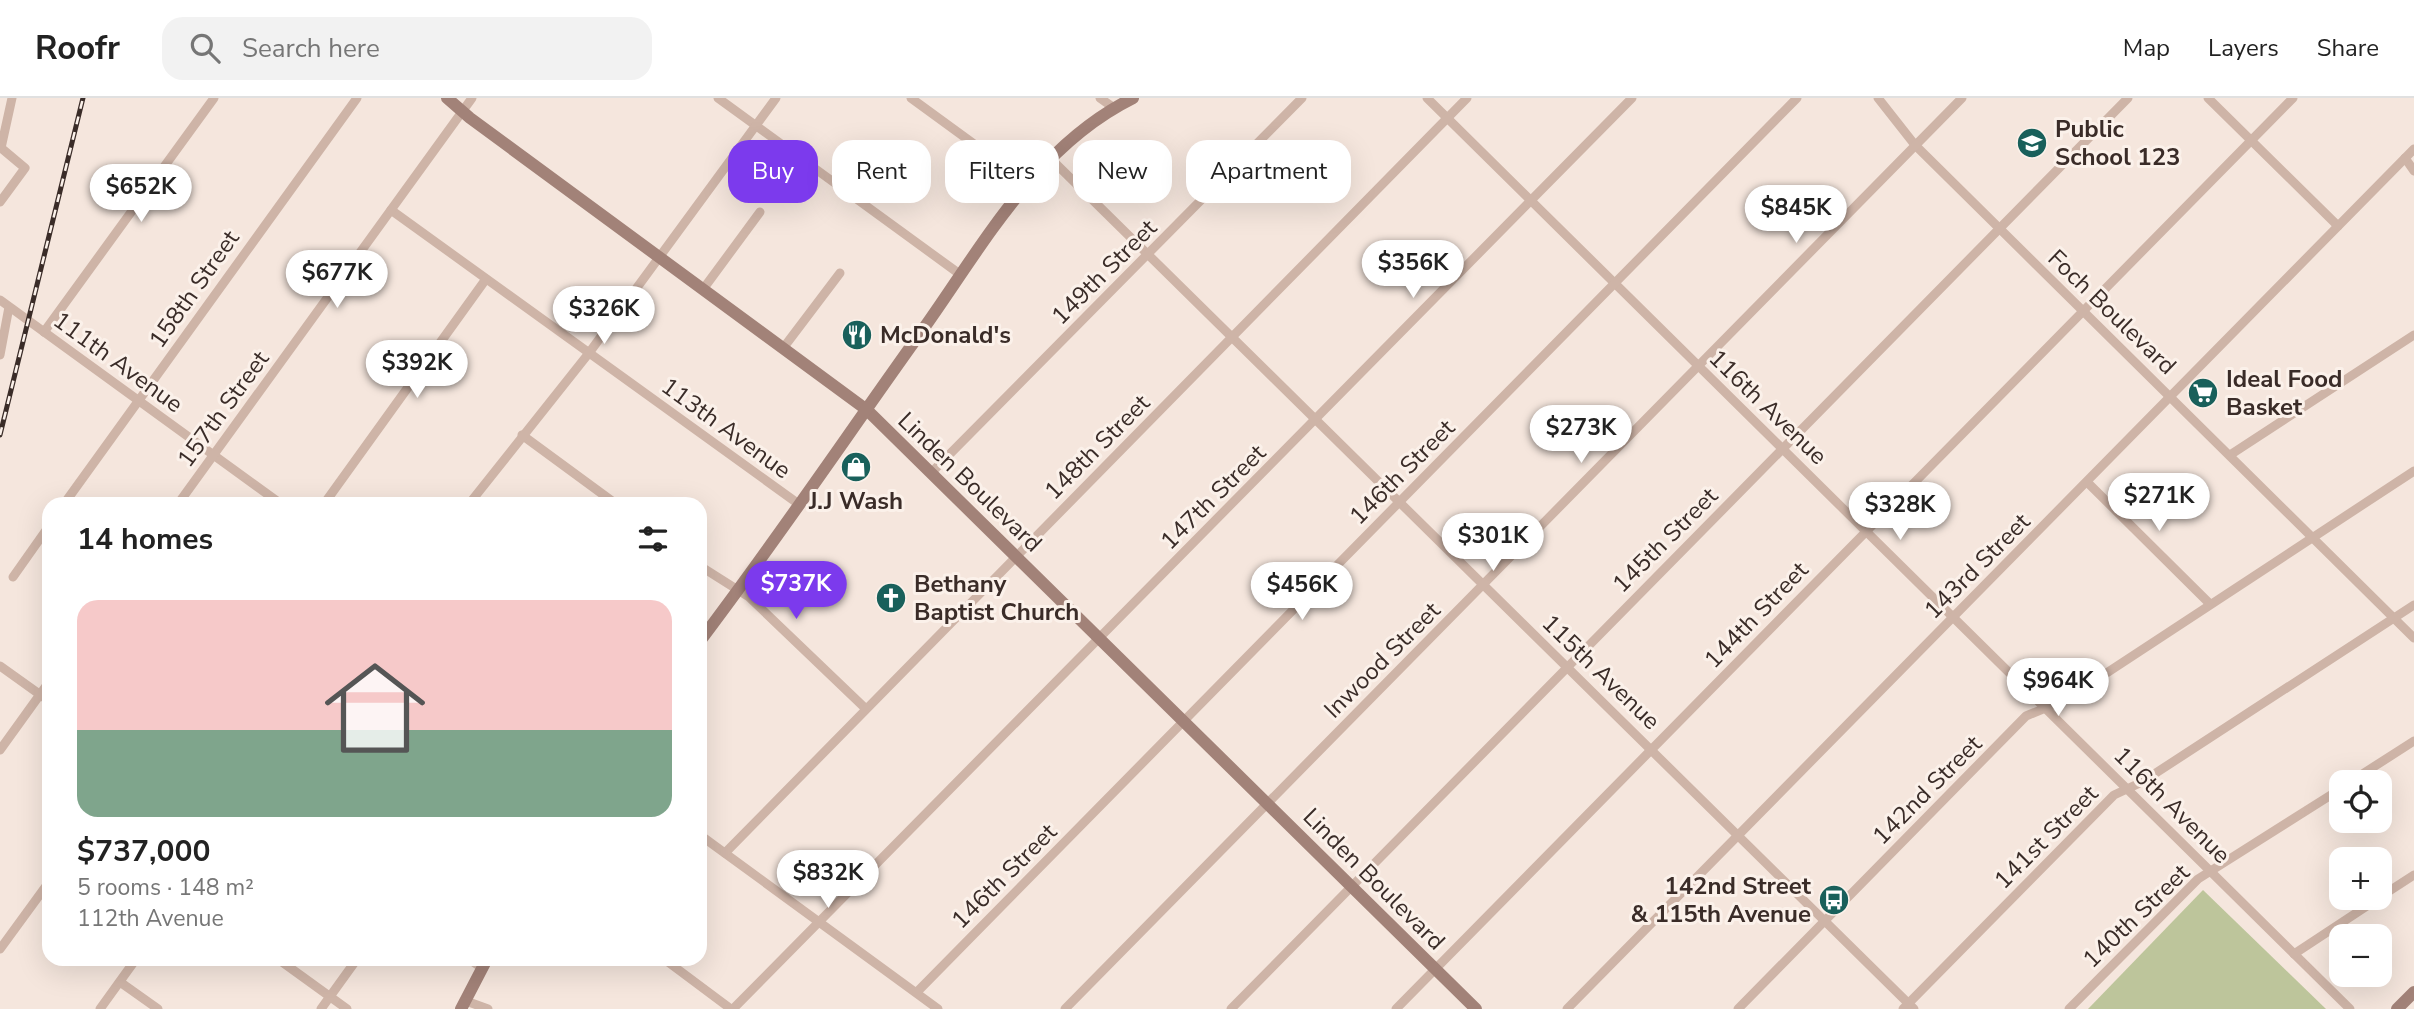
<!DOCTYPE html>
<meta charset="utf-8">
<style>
body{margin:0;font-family:"Nunito Sans",sans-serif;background:#f2f2f2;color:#222;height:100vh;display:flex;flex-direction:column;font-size:26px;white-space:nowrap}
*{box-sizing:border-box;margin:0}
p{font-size:23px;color:#767676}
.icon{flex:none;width:38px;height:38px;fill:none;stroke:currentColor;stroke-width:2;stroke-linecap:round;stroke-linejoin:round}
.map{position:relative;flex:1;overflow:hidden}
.panel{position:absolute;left:42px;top:399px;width:665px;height:469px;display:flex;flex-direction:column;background:#fff;border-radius:21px;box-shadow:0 7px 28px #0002}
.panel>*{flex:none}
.banner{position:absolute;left:728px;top:42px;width:665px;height:63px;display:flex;gap:14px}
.controls{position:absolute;left:2329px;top:672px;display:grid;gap:14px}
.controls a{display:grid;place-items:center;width:63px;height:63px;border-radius:14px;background:#fff;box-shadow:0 7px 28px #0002;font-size:35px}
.price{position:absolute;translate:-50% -60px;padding:0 16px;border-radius:24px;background:#fff;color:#222;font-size:23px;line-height:46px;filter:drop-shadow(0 2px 4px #0008)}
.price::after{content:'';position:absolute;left:50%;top:42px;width:21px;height:16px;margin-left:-10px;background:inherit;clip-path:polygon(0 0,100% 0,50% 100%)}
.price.on{background:#7c3aed;color:#fff}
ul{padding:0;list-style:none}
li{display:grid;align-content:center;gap:14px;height:371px;padding:0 35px}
li span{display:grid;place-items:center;height:217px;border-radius:21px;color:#555}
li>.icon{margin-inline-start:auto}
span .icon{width:126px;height:126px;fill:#fffc;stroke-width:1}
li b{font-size:30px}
h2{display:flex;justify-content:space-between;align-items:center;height:84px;padding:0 35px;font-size:30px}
.chip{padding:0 24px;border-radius:21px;background:#fff;box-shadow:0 7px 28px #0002;font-size:24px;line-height:63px}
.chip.on{background:#7c3aed;color:#fff}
header{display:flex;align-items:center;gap:42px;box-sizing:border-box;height:98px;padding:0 35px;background:#fff;border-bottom:2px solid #e0e0e0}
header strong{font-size:33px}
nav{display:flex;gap:38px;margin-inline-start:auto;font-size:24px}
.search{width:490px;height:63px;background:#f2f2f2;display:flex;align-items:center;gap:18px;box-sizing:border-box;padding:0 24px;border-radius:21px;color:#767676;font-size:26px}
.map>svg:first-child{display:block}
</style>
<header>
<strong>Roofr</strong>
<div class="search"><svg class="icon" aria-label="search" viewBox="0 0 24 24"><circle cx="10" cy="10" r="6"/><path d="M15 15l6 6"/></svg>Search here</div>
<nav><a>Map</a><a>Layers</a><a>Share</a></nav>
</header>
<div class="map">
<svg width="2414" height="911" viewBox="0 0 2414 911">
<rect width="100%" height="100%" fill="#f5e6dd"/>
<path fill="#bdc59b" d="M2203 792 2326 911H2088Z"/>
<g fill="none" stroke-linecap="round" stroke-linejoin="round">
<g stroke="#ceb4a7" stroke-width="9">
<path d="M718 0 961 177"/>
<path d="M911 0 1026 84"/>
<path d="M1100 0 1114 10"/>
<path d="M1427 0 2350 911"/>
<path d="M1878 0 1915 47 2414 540"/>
<path d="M2208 0 2338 128"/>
<path d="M0 49 25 70 0 104"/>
<path d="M1 50 12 0"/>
<path d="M1050 60 1914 911"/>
<path d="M2405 60 2414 73"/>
<path d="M391 112 800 407"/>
<path d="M704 190 760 114"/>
<path d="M0 202 281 406"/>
<path d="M44 234 214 0"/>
<path d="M784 249 840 175"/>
<path d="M0 257 9 209"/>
<path d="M522 337 616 406"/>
<path d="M2230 357 2414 237"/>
<path d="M932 374 1302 0"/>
<path d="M2087 384 2210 506"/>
<path d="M64 406 357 0"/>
<path d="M178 406 472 0"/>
<path d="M324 406 486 181"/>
<path d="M469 406 589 255 776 0"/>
<path d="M700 468 749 499 866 611"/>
<path d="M13 479 49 428"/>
<path d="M0 568 49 603"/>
<path d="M0 652 49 584"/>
<path d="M2350 684 2414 643"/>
<path d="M700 737 938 911"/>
<path d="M725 755 1467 0"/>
<path d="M2380 799 2414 777"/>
<path d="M0 851 49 784"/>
<path d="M2294 856 2379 800"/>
<path d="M278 861 347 911"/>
<path d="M469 861 482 870"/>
<path d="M664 861 731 911"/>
<path d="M120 884 158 911"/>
<path d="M917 894 1797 0"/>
<path d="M466 903 488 911"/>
<path d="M100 911 136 861"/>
<path d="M321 911 357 861"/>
<path d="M733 911 1632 0"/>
<path d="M1065 911 1962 0"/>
<path d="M1231 911 2128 0"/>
<path d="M1396 911 2293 0"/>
<path d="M1567 911 2414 51"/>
<path d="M1738 911 2026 618 2067 601 2414 373"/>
<path d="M1903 911 2114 697 2142 684 2414 507"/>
<path d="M2069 911 2198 781 2342 690"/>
</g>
<g stroke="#a28278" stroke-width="12">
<path d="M447 0 470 20 867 312 1476 911"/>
<path d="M700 543C776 443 846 339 919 237 981 151 1034 49 1133 0"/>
<path d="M461 911 487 861"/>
<path d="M2397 911 2414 894"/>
</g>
<g stroke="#3a2c28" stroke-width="5">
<path id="rail" d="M0 337 83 0"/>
</g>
<use href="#rail" stroke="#fbf1ea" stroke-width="2.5" stroke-dasharray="8" stroke-linecap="butt"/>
</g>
<defs>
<g id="school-disc" transform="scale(1.575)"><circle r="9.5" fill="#19605b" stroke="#fbf1ea"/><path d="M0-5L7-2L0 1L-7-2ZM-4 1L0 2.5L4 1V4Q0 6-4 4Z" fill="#fff"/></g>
<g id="restaurant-disc" transform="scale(1.575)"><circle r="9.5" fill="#19605b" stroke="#fbf1ea"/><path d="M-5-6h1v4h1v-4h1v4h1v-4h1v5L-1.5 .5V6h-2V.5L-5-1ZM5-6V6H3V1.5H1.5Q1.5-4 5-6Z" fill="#fff"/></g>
<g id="supermarket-disc" transform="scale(1.575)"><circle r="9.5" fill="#19605b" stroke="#fbf1ea"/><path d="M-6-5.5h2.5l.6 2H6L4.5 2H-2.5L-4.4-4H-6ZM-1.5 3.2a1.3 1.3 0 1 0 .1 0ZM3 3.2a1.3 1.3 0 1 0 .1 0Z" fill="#fff"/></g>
<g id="shop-disc" transform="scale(1.575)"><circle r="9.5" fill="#19605b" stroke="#fbf1ea"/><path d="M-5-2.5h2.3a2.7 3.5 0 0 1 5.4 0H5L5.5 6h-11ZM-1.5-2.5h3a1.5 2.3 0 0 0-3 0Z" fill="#fff"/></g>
<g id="church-disc" transform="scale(1.575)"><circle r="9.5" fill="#19605b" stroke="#fbf1ea"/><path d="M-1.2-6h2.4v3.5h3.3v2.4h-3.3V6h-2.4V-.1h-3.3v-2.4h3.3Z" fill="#fff"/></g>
<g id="bus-disc" transform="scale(1.575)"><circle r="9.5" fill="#19605b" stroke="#fbf1ea"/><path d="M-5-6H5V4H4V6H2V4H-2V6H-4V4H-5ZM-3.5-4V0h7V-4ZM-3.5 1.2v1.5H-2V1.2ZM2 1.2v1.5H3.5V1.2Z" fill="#fff"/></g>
</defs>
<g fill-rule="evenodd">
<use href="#school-disc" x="2032" y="45"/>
<use href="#restaurant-disc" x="857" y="237"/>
<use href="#supermarket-disc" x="2203" y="295"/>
<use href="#shop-disc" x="856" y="369"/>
<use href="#church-disc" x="891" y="500"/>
<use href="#bus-disc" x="1834" y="802"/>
</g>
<g text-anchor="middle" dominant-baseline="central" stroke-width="6" stroke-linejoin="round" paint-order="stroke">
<g font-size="24" font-weight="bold" fill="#3a2c28" stroke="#fbf1ea" text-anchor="start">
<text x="2055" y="31">Public<tspan x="2055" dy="28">School 123</tspan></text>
<text x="880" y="237">McDonald's</text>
<text x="2226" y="281">Ideal Food<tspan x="2226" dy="28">Basket</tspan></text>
<text x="856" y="403" text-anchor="middle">J.J Wash</text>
<text x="914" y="486">Bethany<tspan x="914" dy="28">Baptist Church</tspan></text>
<text x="1811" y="788" text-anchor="end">142nd Street<tspan x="1811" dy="28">&amp; 115th Avenue</tspan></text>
</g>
<g font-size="24" fill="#3a2c28" stroke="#fbf1ea">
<text transform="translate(1104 174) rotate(-45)">149th Street</text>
<text transform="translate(194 191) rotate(-55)">158th Street</text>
<text transform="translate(2112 214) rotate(44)">Foch Boulevard</text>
<text transform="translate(118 264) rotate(36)">111th Avenue</text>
<text transform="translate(1768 309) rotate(44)">116th Avenue</text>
<text transform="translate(223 311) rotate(-54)">157th Street</text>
<text transform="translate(726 330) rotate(36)">113th Avenue</text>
<text transform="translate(1097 349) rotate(-45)">148th Street</text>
<text transform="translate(1402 374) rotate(-45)">146th Street</text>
<text transform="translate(970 384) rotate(44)">Linden Boulevard</text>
<text transform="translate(1213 399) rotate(-45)">147th Street</text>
<text transform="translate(1665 442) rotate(-45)">145th Street</text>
<text transform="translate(1977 468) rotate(-45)">143rd Street</text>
<text transform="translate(1756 517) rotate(-46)">144th Street</text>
<text transform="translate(1382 562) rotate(-45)">Inwood Street</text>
<text transform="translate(1601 574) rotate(44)">115th Avenue</text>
<text transform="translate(1927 692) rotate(-45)">142nd Street</text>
<text transform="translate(2172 707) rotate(45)">116th Avenue</text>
<text transform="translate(2046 739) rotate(-45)">141st Street</text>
<text transform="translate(1004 778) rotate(-45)">146th Street</text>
<text transform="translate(1374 781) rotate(45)">Linden Boulevard</text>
<text transform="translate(2136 818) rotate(-44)">140th Street</text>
</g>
</g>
</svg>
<div class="controls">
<a><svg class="icon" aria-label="locate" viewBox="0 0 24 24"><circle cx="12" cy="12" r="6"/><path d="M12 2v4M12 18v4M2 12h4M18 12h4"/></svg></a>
<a>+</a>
<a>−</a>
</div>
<b class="price" style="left:141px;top:126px">$652K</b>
<b class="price" style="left:1796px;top:147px">$845K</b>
<b class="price" style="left:1413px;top:202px">$356K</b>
<b class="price" style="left:337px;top:212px">$677K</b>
<b class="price" style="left:604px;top:248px">$326K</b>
<b class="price" style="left:417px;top:302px">$392K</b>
<b class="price" style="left:1581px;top:367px">$273K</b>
<b class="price" style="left:2159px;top:435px">$271K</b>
<b class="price" style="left:1900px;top:444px">$328K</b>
<b class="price" style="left:1493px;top:475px">$301K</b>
<b class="price on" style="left:796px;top:523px">$737K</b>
<b class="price" style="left:1302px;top:524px">$456K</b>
<b class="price" style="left:2058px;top:620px">$964K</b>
<b class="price" style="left:828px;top:812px">$832K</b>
<div class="banner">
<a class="chip on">Buy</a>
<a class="chip">Rent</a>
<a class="chip">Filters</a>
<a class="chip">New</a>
<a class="chip">Apartment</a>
</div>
<section class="panel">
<h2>14 homes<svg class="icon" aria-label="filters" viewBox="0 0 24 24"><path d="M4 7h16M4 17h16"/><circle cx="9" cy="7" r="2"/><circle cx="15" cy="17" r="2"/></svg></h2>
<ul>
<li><span style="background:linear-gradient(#f6c9c9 60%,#7fa58c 0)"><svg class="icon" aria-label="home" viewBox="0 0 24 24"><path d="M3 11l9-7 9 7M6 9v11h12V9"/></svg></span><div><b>$737,000</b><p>5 rooms · 148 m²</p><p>112th Avenue</p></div></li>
</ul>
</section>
</div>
